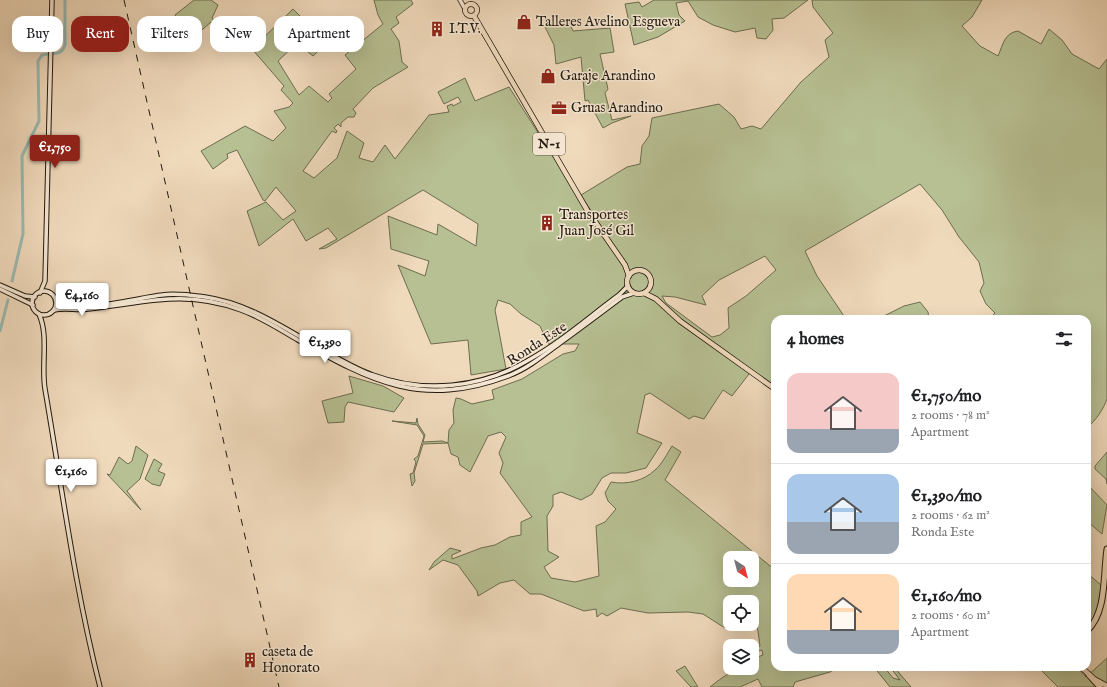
<!DOCTYPE html>
<meta charset="utf-8">
<style>
body{margin:0;font-family:"IM FELL English",serif;background:#f6f6f6;color:#202124;height:100vh;display:flex;flex-direction:column;font-size:15px;white-space:nowrap}
*{box-sizing:border-box;margin:0}
p{font-size:13px;color:#757577}
.icon{flex:none;width:22px;height:22px;fill:none;stroke:currentColor;stroke-width:2;stroke-linecap:round;stroke-linejoin:round}
.map{position:relative;flex:1;overflow:hidden}
.side{position:absolute;left:771px;top:315px;width:320px;height:356px;display:flex;flex-direction:column;background:#fff;border-radius:12px;box-shadow:0 4px 16px #0002}
.side>*{flex:none}
.hud{position:absolute;left:12px;top:16px;width:380px;height:36px;display:flex;gap:8px}
.needle{width:26px;rotate:144deg}
.tools{position:absolute;left:723px;top:551px;display:grid;gap:8px}
.tools a{display:grid;place-items:center;width:36px;height:36px;border-radius:8px;background:#fff;box-shadow:0 4px 16px #0002;font-size:20px}
.price{position:absolute;translate:-50% -34px;padding:0 9px;border-radius:4px;background:#fff;color:#222;font-size:13px;line-height:26px;filter:drop-shadow(0 1px 2px #0008)}
.price::after{content:'';position:absolute;left:50%;top:24px;width:12px;height:9px;margin-left:-6px;background:inherit;clip-path:polygon(0 0,100% 0,50% 100%)}
.price.current{background:#8f2418;color:#fff}
ul{padding:0;list-style:none}
li{display:flex;align-items:center;gap:12px;height:100px;padding:0 16px}
li+li{border-top:1px solid #e0e0e0}
li span{display:grid;place-items:center;flex:none;width:112px;height:80px;border-radius:12px;color:#555}
li>.icon{margin-inline-start:auto}
span .icon{width:48px;height:48px;fill:#fffc;stroke-width:1}
li b{font-size:17px}
h2{display:flex;justify-content:space-between;align-items:center;height:48px;padding:0 16px;font-size:17px}
.pill{padding:0 14px;border-radius:12px;background:#fff;box-shadow:0 4px 16px #0002;font-size:14px;line-height:36px}
.pill.current{background:#8f2418;color:#fff}
.map>svg:first-child{display:block}
</style>
<div class="map">
<svg width="1107" height="687" viewBox="0 0 1107 687">
<rect width="100%" height="100%" fill="#f0dabc"/>
<filter id="stains"><feTurbulence type="fractalNoise" baseFrequency=".005" numOctaves="4"/><feColorMatrix values="0 0 0 0 .2 0 0 0 0 .09 0 0 0 0 .02 0 0 0 .5 -.17"/></filter>
<radialGradient id="worn" r=".72"><stop offset=".6" stop-color="#630" stop-opacity="0"/><stop offset="1" stop-color="#630" stop-opacity=".3"/></radialGradient>
<g fill="#b7c093" stroke="#6c6c51" fill-rule="evenodd">
<path d="M194 0H211L218 5 212 18 228 41 227 42 211 22 188 42 175 15Z"/>
<path d="M374 0H411L413 4 396 17 399 23 391 29 399 41 402 62 408 67 373 88 353 109 356 113 354 117H348L341 123V127L338 124 334 128 337 131 336 133 332 131 303 171 314 178 337 158 347 131 364 143 359 158 373 162 385 145 395 159 429 115 449 112 447 106 452 104 453 106 461 102 458 97 444 104 438 92 465 78 475 101 509 87 603 235 595 217 581 195 627 167 640 164 642 146 649 136 652 118 719 104 734 117 741 129 752 126 761 129 801 82 829 57 825 40 833 33 813 7 812 0H982L972 17 962 26 980 46 998 56C1003 45 1004 33 1018 31L1041 44 1049 29 1062 40 1072 54 1099 69 1107 59V399C1103 410 1096 420 1087 428V319H989L995 313 986 304 980 291 984 283 979 262 959 237 942 210 920 184 805 251 817 276 846 319H775V388L750 370 749 374 732 396 723 390 704 419 694 416 689 419 650 393 645 395 637 433 662 443 646 468 626 473H611L602 478 592 494 581 500 561 492 553 495V506L547 516 548 551 559 557 544 567 551 578 575 582 599 576 596 526 605 522 616 509 608 501 605 493 611 482C626 485 644 481 655 470 662 464 667 454 672 446L681 452 665 480 775 570V667H839L830 672 795 682 793 687H762L758 679 740 687H710C724 676 734 668 752 668V659L763 655 762 650 755 652 754 649 760 646 758 631 754 618H752V602H730V624H736L725 628 703 614 688 612 648 613 621 608 607 616 602 613 597 617 596 609 584 611 541 594H530L514 580 500 583 478 596 477 591 458 565 443 560 429 570 434 562 450 548 461 551 452 555V559L481 548 495 545 510 537 521 535V522L532 517 500 473 503 463 499 453 506 437 501 432 488 436 470 472 460 465 458 457 451 454 448 443 423 444 414 473 415 481 412 486 410 474 413 473 416 462 414 459 418 456 424 436 417 425 392 421 416 423 417 418 418 424 425 435 423 442 442 441 448 443 449 430 454 423 453 410 456 398 461 399 472 404 494 399 492 390 522 379 563 354 575 351 579 344H548L540 326 521 314 510 304 498 300 495 310 506 369 471 375 468 340 431 344 398 265 425 276 429 261 391 249 388 216 437 235 438 224 476 246 478 224 423 190 326 248 319 249 337 239 328 228 306 241 293 219 259 246 247 211 266 202 283 220 296 211 276 187 265 201 263 200 237 150 227 154 228 158 213 169 201 151 245 126 273 141 286 128 274 111 289 107 293 103 281 90 284 86 252 49 293 9 319 35 334 25 353 41 339 46 334 50 328 42 313 56 297 43 278 61 299 95 309 86 328 102 332 98 329 94 356 69 345 55 383 24 378 15ZM765 256 776 270 746 296 728 308 729 328 720 335 712 337 666 303 662 296 675 297 706 305 702 296 719 280ZM730 558H752V580H730Z"/>
<path d="M654 0H808L784 18 772 19 773 30 766 39 757 38 755 28 735 32 713 25 698 17 688 1 676 3 679 15 685 21 658 37 634 45 625 4 639 2 642 7Z"/>
<path d="M569 22 573 31 610 28 614 52 600 54 608 89 605 93 612 120 631 116 612 123 603 128 588 100 585 101 581 57 556 64 554 45 545 27Z"/>
<path d="M920 302 928 312 929 319H878L904 306Z"/>
<path d="M349 376 383 386 404 398 394 412 348 402 345 407 344 422 328 423 322 401 353 393Z"/>
<path d="M136 446 148 455 140 479 127 491 141 510 107 474 110 475 119 457 128 464 132 461Z"/>
<path d="M1107 452V484L1106 479 1095 469V466Z"/>
<path d="M154 459 162 464 158 471 165 474 160 486 152 484 145 479Z"/>
<path d="M1087 484 1107 505 1102 534 1087 521Z"/>
<path d="M1087 573 1102 586C1101 601 1099 616 1087 627V608L1091 601 1087 596Z"/>
<path d="M1107 658V687H1058L1038 667H1077L1086 677Z"/>
<path d="M685 666 698 687H691L676 671Z"/>
<path d="M874 667H884L893 678 900 680 890 667H894L911 687H890Z"/>
</g>
<g fill="none" stroke-linecap="round" stroke-linejoin="round">
<g stroke="#9abab3" stroke-width="3">
<path d="M12 281 23 234 22 156 39 121 38 61 42 55C52 52 61 57 65 45V0"/>
<path d="M0 331 8 300"/>
</g>
<g stroke="#55493a" stroke-width="5.5">
<path id="tertiary" d="M460 0 465 9"/>
</g>
<g stroke="#21190f" stroke-width="5.5">
<g id="secondary">
<path d="M0 285 25 296 35 297"/>
<path d="M0 289 33 305"/>
<circle cx="44" cy="303" r="12"/>
<path d="M40 293 45 281 52 0"/>
<path d="M56 300C80 315 135 298 162 295 176 293 190 295 205 297 248 303 284 328 321 349 338 358 355 369 373 375 424 394 481 388 527 361 560 343 589 317 619 295L628 286"/>
<path d="M54 310C66 307 77 311 88 309 145 303 183 289 241 310 261 317 279 329 298 340 372 382 422 408 508 376 527 369 544 355 560 343 581 328 602 312 622 297L634 293"/>
<path d="M39 314C49 336 41 365 45 389 62 488 75 589 100 687"/>
</g>
</g>
<g stroke="#21190f" stroke-width="6">
<g id="trunk">
<circle cx="471" cy="10" r="6"/>
<path d="M474 16 587 210 625 265 629 276"/>
<circle cx="639" cy="282" r="12"/>
<path d="M644 293 656 299 680 321 775 389"/>
<path d="M1081 667 1094 679 1107 686"/>
</g>
</g>
<g stroke="#21190f" stroke-width="7">
<g id="motorway">
<path d="M1087 631C1107 612 1103 576 1107 549"/>
<path d="M1089 675 1100 687"/>
</g>
</g>
<use href="#tertiary" stroke="#f5e7d3" stroke-width="3.5"/>
<use href="#secondary" stroke="#f5e7d3" stroke-width="3.5"/>
<use href="#trunk" stroke="#f0dabc" stroke-width="4.5"/>
<use href="#motorway" stroke="#f0dabc" stroke-width="5"/>
<path stroke="#21190f" stroke-width="1" stroke-dasharray="7 7" stroke-linecap="butt" d="M124 0 279 687"/>
</g>
<defs>
<g id="shop-bare" transform="scale(1.2)"><path d="M-5-2.5h2.3a2.7 3.5 0 0 1 5.4 0H5L5.5 6h-11ZM-1.5-2.5h3a1.5 2.3 0 0 0-3 0Z" fill="#8f2418" stroke="#f5e7d3" stroke-width="2.5" paint-order="stroke"/></g>
<g id="building-bare" transform="scale(1.2)"><path d="M-4-6H4V6H1V3H-1V6H-4ZM-2.5-4.3h1.7v1.8h-1.7ZM.8-4.3h1.7v1.8H.8ZM-2.5-1h1.7V.8h-1.7ZM.8-1h1.7V.8H.8Z" fill="#8f2418" stroke="#f5e7d3" stroke-width="2.5" paint-order="stroke"/></g>
<g id="office-bare" transform="scale(1.2)"><path d="M-6-3h4V-5.5h4V-3h4V5H-6ZM-1-4.5V-3h2v-1.5ZM-6 0V1H6V0Z" fill="#8f2418" stroke="#f5e7d3" stroke-width="2.5" paint-order="stroke"/></g>
</defs>
<g fill-rule="evenodd">
<use href="#shop-bare" x="524" y="22"/>
<use href="#building-bare" x="437" y="29"/>
<use href="#shop-bare" x="548" y="76"/>
<use href="#office-bare" x="559" y="108"/>
<use href="#building-bare" x="547" y="223"/>
<use href="#building-bare" x="250" y="660"/>
</g>
<g text-anchor="middle" dominant-baseline="central" stroke-width="3" stroke-linejoin="round" paint-order="stroke">
<rect fill="#f5e7d3" stroke="#61574a" stroke-width="1" x="533" y="133" width="32" height="22" rx="3"/>
<g font-size="13" font-weight="bold" fill="#21190f">
<text x="549" y="144">N-1</text>
</g>
<g font-size="14" fill="#21190f" stroke="#f5e7d3" text-anchor="start">
<text x="536" y="22">Talleres Avelino Esgueva</text>
<text x="449" y="29">I.T.V.</text>
<text x="560" y="76">Garaje Arandino</text>
<text x="571" y="108">Gruas Arandino</text>
<text x="559" y="215">Transportes<tspan x="559" dy="16">Juan José Gil</tspan></text>
<text x="262" y="652">caseta de<tspan x="262" dy="16">Honorato</tspan></text>
</g>
<g font-size="14" fill="#21190f" stroke="#f5e7d3">
<text transform="translate(537 344) rotate(-33)">Ronda Este</text>
</g>
</g>
<rect width="100%" height="100%" filter="url(#stains)"/>
<rect width="100%" height="100%" fill="url(#worn)"/>
</svg>
<div class="tools">
<a><svg class="needle" viewBox="-14 -14 28 28"><path d="M0-13l5 13h-10z" fill="#e53935"/><path d="M0 13l5-13h-10z" fill="#757577"/></svg></a>
<a><svg class="icon" aria-label="locate" viewBox="0 0 24 24"><circle cx="12" cy="12" r="6"/><path d="M12 2v4M12 18v4M2 12h4M18 12h4"/></svg></a>
<a><svg class="icon" aria-label="layers" viewBox="0 0 24 24"><path d="M12 4l9 5-9 5-9-5zM3 14l9 5 9-5"/></svg></a>
</div>
<b class="price current" style="left:55px;top:169px">€1,750</b>
<b class="price" style="left:82px;top:317px">€4,160</b>
<b class="price" style="left:325px;top:364px">€1,390</b>
<b class="price" style="left:71px;top:493px">€1,160</b>
<div class="hud">
<a class="pill">Buy</a>
<a class="pill current">Rent</a>
<a class="pill">Filters</a>
<a class="pill">New</a>
<a class="pill">Apartment</a>
</div>
<section class="side">
<h2>4 homes<svg class="icon" aria-label="filters" viewBox="0 0 24 24"><path d="M4 7h16M4 17h16"/><circle cx="9" cy="7" r="2"/><circle cx="15" cy="17" r="2"/></svg></h2>
<ul>
<li><span style="background:linear-gradient(#f6c9c9 70%,#9aa5b1 0)"><svg class="icon" aria-label="home" viewBox="0 0 24 24"><path d="M3 11l9-7 9 7M6 9v11h12V9"/></svg></span><div><b>€1,750/mo</b><p>2 rooms · 78 m²</p><p>Apartment</p></div></li>
<li><span style="background:linear-gradient(#a9c7e8 60%,#9aa5b1 0)"><svg class="icon" aria-label="home" viewBox="0 0 24 24"><path d="M3 11l9-7 9 7M6 9v11h12V9"/></svg></span><div><b>€1,390/mo</b><p>2 rooms · 62 m²</p><p>Ronda Este</p></div></li>
<li><span style="background:linear-gradient(#ffd9b3 70%,#9aa5b1 0)"><svg class="icon" aria-label="home" viewBox="0 0 24 24"><path d="M3 11l9-7 9 7M6 9v11h12V9"/></svg></span><div><b>€1,160/mo</b><p>2 rooms · 60 m²</p><p>Apartment</p></div></li>
</ul>
</section>
</div>
